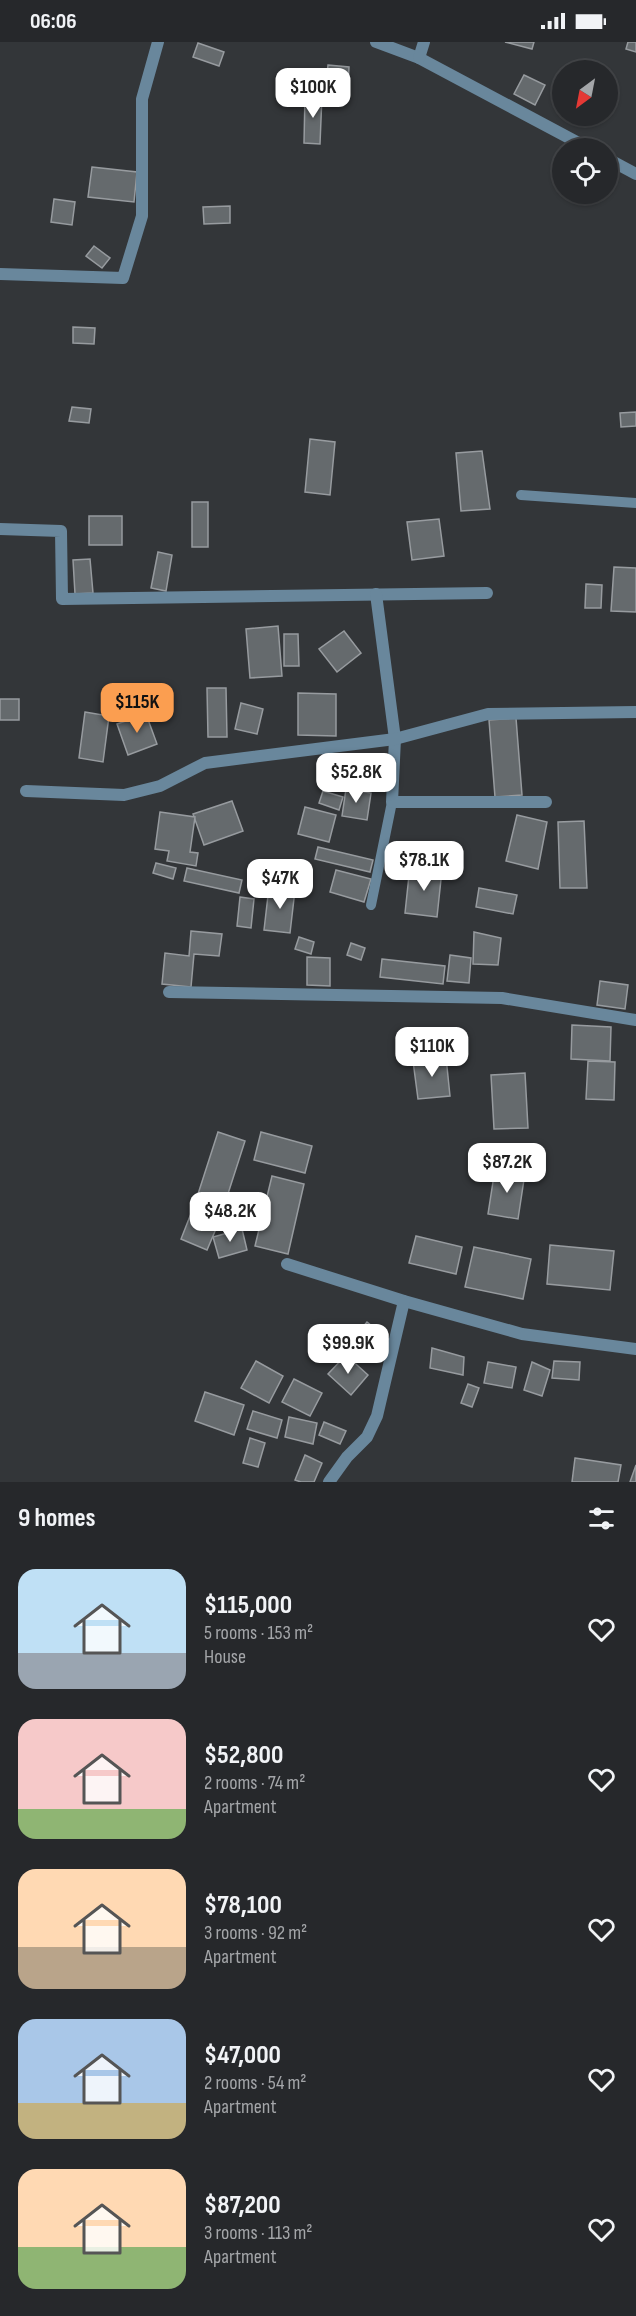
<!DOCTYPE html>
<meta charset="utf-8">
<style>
body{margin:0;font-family:"Sofia Sans Condensed",sans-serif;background:#2e3033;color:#f1f3f6;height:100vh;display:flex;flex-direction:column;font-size:22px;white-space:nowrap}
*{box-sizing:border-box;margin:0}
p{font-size:20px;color:#a4a6a9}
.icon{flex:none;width:33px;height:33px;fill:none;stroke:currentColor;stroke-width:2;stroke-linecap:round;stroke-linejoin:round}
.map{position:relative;height:1440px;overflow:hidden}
.details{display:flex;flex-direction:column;background:#26282b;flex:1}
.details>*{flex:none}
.needle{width:39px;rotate:212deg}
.controls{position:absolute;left:552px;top:18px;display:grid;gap:12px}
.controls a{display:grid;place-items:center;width:66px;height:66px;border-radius:50%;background:#26282b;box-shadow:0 2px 4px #0004,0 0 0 2px #424447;font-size:30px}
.price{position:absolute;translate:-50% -51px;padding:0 14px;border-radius:12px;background:#fff;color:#222;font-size:20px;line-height:39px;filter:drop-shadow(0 2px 3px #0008)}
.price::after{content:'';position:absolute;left:50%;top:36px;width:18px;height:14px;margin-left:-9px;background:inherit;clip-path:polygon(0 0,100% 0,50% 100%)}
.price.current{background:#fb9e50;color:#111}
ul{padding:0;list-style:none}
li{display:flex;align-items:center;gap:18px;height:150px;padding:0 18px}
li span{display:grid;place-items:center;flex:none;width:168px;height:120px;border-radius:18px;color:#555}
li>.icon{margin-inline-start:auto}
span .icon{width:72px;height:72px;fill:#fffc;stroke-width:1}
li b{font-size:26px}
h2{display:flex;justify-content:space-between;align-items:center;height:72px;padding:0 18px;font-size:26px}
.status{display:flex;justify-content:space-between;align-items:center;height:42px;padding:0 30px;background:#26282b;direction:ltr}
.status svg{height:16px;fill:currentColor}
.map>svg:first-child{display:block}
</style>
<div class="status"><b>06:06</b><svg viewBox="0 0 49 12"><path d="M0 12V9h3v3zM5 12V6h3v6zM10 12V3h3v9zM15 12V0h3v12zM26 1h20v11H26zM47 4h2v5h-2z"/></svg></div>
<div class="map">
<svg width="636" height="1440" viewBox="0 0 636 1440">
<rect width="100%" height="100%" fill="#333639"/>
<g fill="#656a6d" stroke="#979b9f" stroke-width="1.5">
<path d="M505 0H534L532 7Z"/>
<path d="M628 0H636V10L626 7Z"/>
<path d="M198 1 224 10 219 24 193 15Z"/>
<path d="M328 23 349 25 348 46 326 44Z"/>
<path d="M524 33 545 43 535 63 514 52Z"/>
<path d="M305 53H322L320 102 304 101Z"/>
<path d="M92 125 137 130 134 160 88 155Z"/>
<path d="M54 157 75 160 72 183 51 180Z"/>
<path d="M230 164V181L204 182 203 165Z"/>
<path d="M94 204 110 216 102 226 86 214Z"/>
<path d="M73 285 95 286 94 302 73 301Z"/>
<path d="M72 365 91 367 89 381 69 379Z"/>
<path d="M636 370V384L621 385 620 371Z"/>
<path d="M310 397 335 400 330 453 305 450Z"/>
<path d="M482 409 490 467 461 469 456 411Z"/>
<rect x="192" y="460" width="16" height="45"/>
<rect x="89" y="474" width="33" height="29"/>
<path d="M439 477 444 514 412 518 407 480Z"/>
<path d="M158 510 172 513 166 549 151 546Z"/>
<path d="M90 517 93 551 75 552 73 518Z"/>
<path d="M614 525 636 526V570L611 569Z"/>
<path d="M586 542 602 543 601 566H585Z"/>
<path d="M278 584 282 634 250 636 246 587Z"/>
<path d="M344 589 361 611 337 630 319 607Z"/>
<path d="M284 592H298L299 624H284Z"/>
<path d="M207 646H226L227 695H208Z"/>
<path d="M298 651 336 652V694L298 693Z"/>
<rect x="0" y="657" width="19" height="21"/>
<path d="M241 661 263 667 257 692 235 687Z"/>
<path d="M85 670 109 674 103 720 79 716Z"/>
<path d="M146 672 157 702 128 713 117 682Z"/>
<path d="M516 676 522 753 495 755 489 678Z"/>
<path d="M323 713 353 716 350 748 320 744Z"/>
<path d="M346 747 371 751 367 778 342 774Z"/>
<path d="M323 749 343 755 339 768 319 761Z"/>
<path d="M232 759 243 789 204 803 193 772Z"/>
<path d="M305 765 336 773 329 800 298 792Z"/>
<path d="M160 770 195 775 190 810 198 811 196 824 167 819 169 809 155 807Z"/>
<path d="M517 773 547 780 538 827 506 819Z"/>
<path d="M584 779 587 846H560L558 780Z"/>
<path d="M318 805 373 818 370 830 315 817Z"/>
<path d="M156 821 176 826 173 837 153 831Z"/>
<path d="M410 824 442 828 437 875 405 871Z"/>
<path d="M187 826 242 838 239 851 184 839Z"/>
<path d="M336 828 371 837 364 860 330 850Z"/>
<path d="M269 845 295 848 290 891 264 888Z"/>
<path d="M479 846 517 853 513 872 476 865Z"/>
<path d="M240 855 254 857 251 886 237 884Z"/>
<path d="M191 889 222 892 219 914 194 912 191 945 162 942 165 911 189 914Z"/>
<path d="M474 890 501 896 498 923 473 922Z"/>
<path d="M299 895 314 900 311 912 295 907Z"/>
<path d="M351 901 365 906 361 918 347 913Z"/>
<path d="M450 913 471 916 469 941 447 939Z"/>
<path d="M307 915 330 916V944L307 943Z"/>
<path d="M382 917 445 924 443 942 380 935Z"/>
<path d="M600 939 628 943 625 967 597 963Z"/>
<path d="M572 983 611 985 610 1019 571 1017Z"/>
<path d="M446 1015 450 1054 418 1057 413 1019Z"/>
<path d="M588 1019 615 1020 614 1058 586 1057Z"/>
<path d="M525 1031 528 1086 494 1087 491 1033Z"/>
<path d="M218 1090 245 1099 225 1161 198 1152Z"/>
<path d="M261 1090 312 1104 305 1131 254 1118Z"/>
<path d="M495 1127 525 1131 518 1177 488 1172Z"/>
<path d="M272 1134 304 1142 288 1212 255 1204Z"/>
<path d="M194 1164 221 1175 207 1208 181 1197Z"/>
<path d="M242 1187 247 1208 219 1216 213 1195Z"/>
<path d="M416 1194 462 1205 456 1232 409 1221Z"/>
<path d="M550 1203 614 1209 610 1248 547 1242Z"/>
<path d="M474 1205 531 1217 523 1257 465 1245Z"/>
<path d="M367 1280 392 1300 378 1317 353 1297Z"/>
<path d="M432 1306 464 1315 463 1333 430 1326Z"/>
<path d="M346 1313 368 1333 351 1353 328 1332Z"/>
<path d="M256 1319 283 1334 269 1361 241 1346Z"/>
<path d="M554 1319 580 1320 579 1338 552 1336Z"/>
<path d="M488 1320 516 1325 512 1346 484 1341Z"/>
<path d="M532 1320 550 1328 542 1354 524 1348Z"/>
<path d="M294 1337 322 1351 310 1374 282 1360Z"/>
<path d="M468 1342 479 1346 472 1365 461 1361Z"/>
<path d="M205 1350 244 1363 234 1393 195 1379Z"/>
<path d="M253 1369 282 1378 277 1396 247 1387Z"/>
<path d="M289 1375 317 1381 313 1402 285 1395Z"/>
<path d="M324 1380 346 1389 340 1402 319 1393Z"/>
<path d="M250 1396 265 1401 258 1425 243 1421Z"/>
<path d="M305 1413 322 1421 314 1440H301L295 1438Z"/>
<path d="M575 1416 621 1423 618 1440H572Z"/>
<path d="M636 1423V1440H630Z"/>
</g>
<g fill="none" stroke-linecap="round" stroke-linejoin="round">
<g stroke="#69879c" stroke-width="10">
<path d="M521 453 636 461"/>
<path d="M371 863 392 760"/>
</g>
<g stroke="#69879c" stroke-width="12">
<path d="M376 0 419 16 588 106"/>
<path d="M419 16 424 0"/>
<path d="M608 117 636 132"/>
<path d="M0 232 123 236 142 174V57L158 0"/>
<path d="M0 487 61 489 62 557 487 551"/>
<path d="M376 552 395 697 392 760H546"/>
<path d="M26 749 124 753 160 744 205 721 395 697 488 672 636 670"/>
<path d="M169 950 502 956 636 978"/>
<path d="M287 1222 404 1259 522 1292 636 1307"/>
<path d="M329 1440 347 1415 367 1395 377 1374 404 1259"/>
</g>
</g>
</svg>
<div class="controls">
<a><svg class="needle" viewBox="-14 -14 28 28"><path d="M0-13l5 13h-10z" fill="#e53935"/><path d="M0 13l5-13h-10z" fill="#a4a6a9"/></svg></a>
<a><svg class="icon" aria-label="locate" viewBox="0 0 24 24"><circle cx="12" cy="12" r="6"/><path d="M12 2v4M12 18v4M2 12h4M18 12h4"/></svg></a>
</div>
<b class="price" style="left:313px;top:77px">$100K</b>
<b class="price current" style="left:137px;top:692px">$115K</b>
<b class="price" style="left:356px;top:762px">$52.8K</b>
<b class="price" style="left:424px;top:850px">$78.1K</b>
<b class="price" style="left:280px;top:868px">$47K</b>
<b class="price" style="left:432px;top:1036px">$110K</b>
<b class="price" style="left:507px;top:1152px">$87.2K</b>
<b class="price" style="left:230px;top:1201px">$48.2K</b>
<b class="price" style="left:348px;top:1333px">$99.9K</b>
</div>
<section class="details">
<h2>9 homes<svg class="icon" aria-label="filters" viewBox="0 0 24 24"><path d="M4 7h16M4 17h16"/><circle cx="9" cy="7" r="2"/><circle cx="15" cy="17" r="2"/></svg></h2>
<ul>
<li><span style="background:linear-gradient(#bfe0f5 70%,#9aa5b1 0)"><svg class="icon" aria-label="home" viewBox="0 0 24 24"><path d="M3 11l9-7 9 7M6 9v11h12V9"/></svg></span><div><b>$115,000</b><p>5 rooms · 153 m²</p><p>House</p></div><svg class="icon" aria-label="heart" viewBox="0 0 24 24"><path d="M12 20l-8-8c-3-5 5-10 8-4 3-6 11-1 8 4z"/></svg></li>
<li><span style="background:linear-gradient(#f6c9c9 75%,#8fb573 0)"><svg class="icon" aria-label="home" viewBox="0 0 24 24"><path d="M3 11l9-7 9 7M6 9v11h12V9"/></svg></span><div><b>$52,800</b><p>2 rooms · 74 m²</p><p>Apartment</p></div><svg class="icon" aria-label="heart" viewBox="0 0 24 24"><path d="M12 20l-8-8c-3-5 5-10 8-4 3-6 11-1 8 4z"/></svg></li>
<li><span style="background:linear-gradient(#ffd9b3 65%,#b9a48a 0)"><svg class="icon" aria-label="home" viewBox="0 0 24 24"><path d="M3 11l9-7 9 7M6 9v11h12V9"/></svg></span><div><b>$78,100</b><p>3 rooms · 92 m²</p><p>Apartment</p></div><svg class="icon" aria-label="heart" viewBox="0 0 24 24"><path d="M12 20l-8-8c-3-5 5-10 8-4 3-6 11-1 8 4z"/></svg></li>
<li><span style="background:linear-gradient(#a9c7e8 70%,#c2b280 0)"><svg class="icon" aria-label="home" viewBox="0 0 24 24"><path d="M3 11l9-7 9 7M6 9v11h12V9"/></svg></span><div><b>$47,000</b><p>2 rooms · 54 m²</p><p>Apartment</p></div><svg class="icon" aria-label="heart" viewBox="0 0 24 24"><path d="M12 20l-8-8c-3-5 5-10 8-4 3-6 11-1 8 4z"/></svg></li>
<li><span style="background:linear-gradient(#ffd9b3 65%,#8fb573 0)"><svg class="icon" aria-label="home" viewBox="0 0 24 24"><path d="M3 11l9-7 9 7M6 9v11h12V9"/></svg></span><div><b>$87,200</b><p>3 rooms · 113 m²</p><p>Apartment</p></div><svg class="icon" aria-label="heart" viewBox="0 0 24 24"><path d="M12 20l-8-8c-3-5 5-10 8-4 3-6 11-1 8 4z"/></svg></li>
</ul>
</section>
